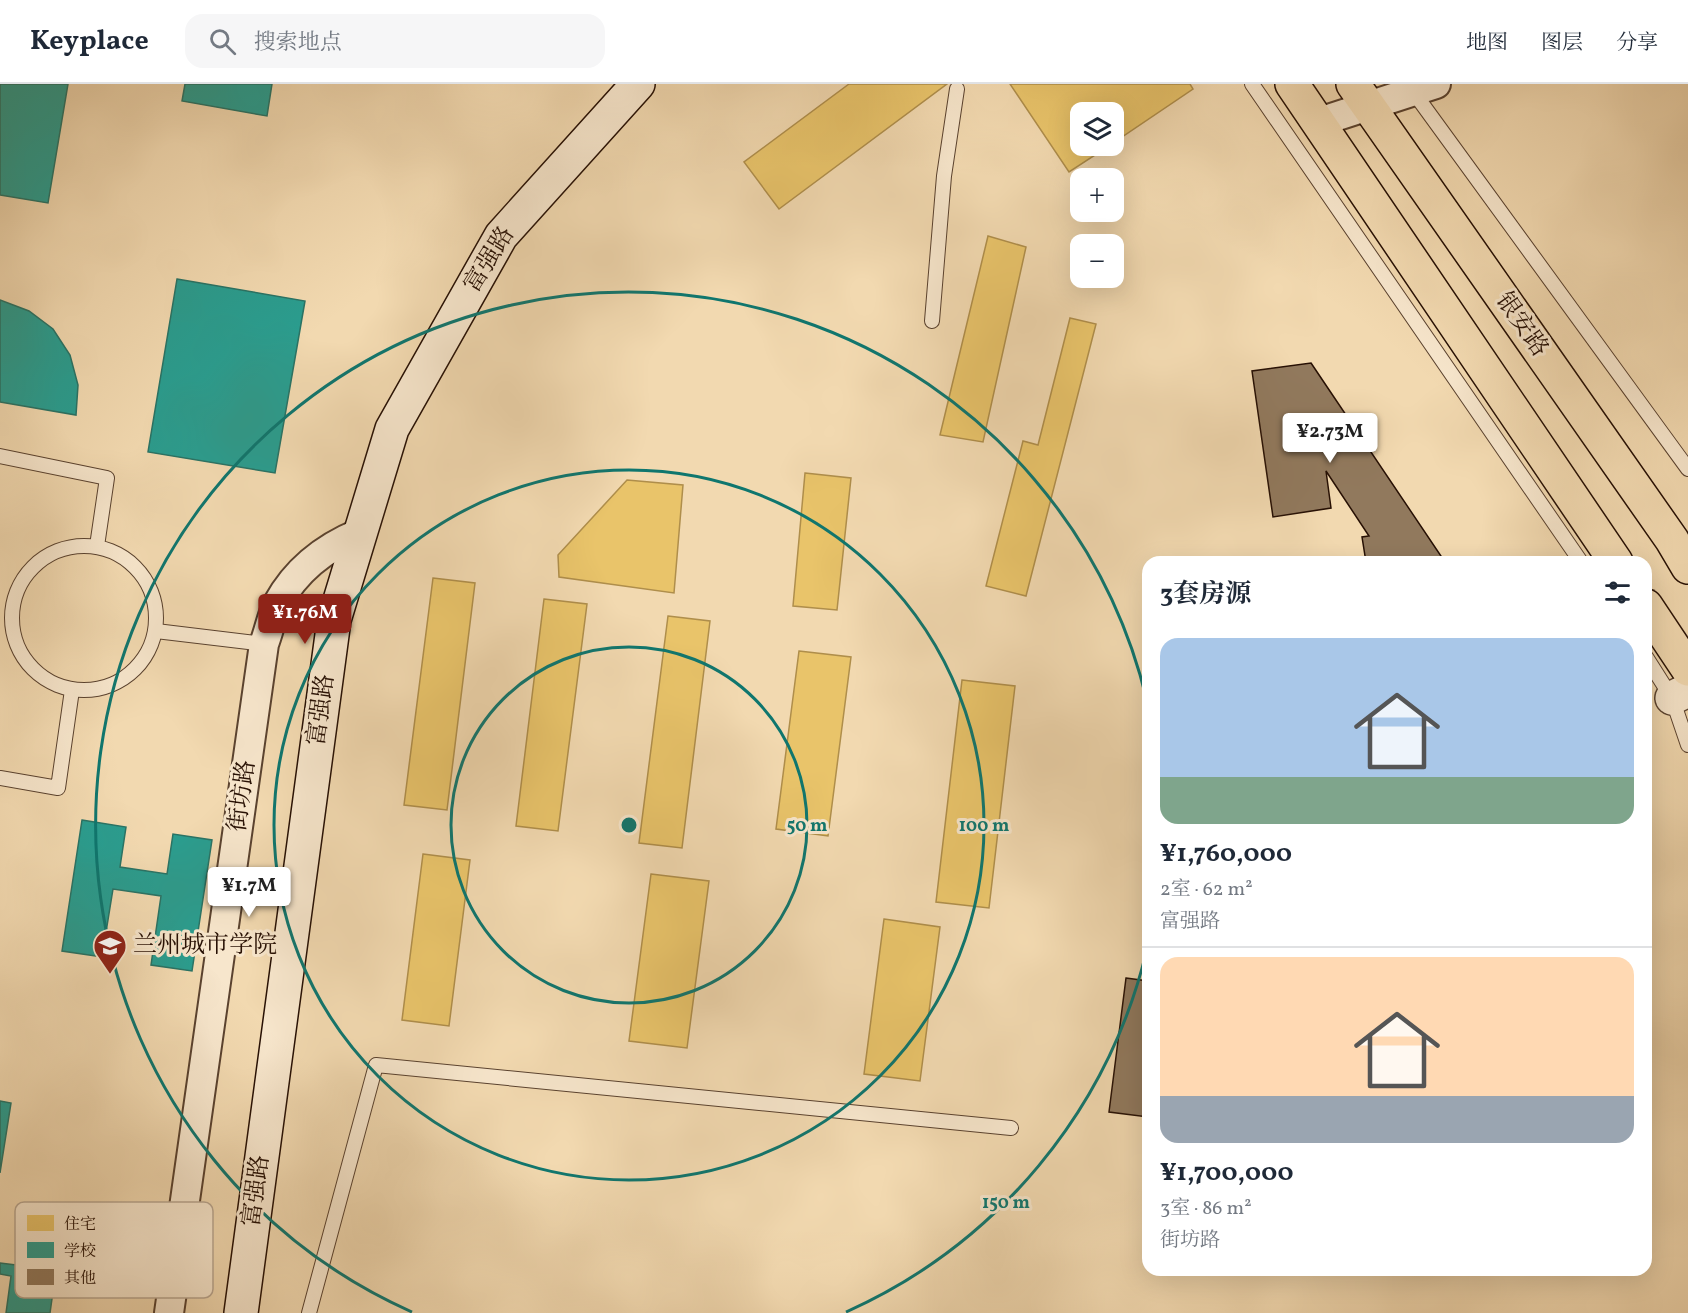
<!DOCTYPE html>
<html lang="zh">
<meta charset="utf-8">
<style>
body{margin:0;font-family:Vollkorn,"Noto Serif SC",serif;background:#f6f6f7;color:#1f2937;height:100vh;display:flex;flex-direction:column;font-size:22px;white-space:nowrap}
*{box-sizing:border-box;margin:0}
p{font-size:20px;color:#747a83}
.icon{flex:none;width:33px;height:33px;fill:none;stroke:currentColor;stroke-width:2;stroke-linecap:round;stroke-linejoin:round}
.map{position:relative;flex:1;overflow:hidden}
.sheet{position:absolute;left:1142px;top:472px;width:510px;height:720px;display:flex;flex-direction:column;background:#fff;border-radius:18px;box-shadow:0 6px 24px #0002}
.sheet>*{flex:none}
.fabs{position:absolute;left:1070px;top:18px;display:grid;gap:12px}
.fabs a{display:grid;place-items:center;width:54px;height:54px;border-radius:12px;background:#fff;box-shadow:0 6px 24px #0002;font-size:30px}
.price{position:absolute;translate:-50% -51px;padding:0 14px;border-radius:6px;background:#fff;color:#222;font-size:20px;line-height:39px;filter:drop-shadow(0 2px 3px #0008)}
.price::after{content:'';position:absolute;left:50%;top:36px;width:18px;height:14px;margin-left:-9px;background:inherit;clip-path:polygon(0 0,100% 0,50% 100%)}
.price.selected{background:#8f2418;color:#fff}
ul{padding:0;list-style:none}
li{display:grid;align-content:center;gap:12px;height:318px;padding:0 18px}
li+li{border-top:2px solid #e0e1e3}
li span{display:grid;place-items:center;height:186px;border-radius:18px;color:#555}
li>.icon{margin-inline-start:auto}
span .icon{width:108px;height:108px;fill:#fffc;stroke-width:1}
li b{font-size:26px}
h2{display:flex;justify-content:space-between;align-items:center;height:72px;padding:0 18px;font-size:26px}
header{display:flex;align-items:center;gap:36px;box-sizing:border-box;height:84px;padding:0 30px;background:#fff;border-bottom:2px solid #e0e1e3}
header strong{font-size:28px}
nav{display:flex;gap:33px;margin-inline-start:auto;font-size:21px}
.search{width:420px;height:54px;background:#f6f6f7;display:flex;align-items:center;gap:15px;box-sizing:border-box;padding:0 21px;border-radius:18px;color:#747a83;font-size:22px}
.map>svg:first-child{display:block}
</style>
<header>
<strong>Keyplace</strong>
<div class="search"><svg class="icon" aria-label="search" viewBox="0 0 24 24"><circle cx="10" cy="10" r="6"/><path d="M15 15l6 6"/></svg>搜索地点</div>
<nav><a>地图</a><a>图层</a><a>分享</a></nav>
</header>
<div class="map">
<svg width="1688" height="1229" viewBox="0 0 1688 1229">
<rect width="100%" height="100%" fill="#f2d9b0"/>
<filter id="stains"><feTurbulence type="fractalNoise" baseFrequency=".00333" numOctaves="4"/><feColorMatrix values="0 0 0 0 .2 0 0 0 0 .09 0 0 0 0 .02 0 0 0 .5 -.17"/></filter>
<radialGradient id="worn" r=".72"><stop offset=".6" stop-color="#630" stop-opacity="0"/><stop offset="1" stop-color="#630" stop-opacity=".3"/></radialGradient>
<g fill="#e9c46a" stroke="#af8e4b" stroke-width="1.5">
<path d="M849 0H947L779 125 744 78Z"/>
<path d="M1010 0H1190L1193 5 1113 59V28H1080V62H1109L1069 88Z"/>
<path d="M988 152 1026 163 983 358 940 351Z"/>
<path d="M1070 234 1096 240 1026 512 986 502 1023 357 1038 361Z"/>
<path d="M805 389 851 394 837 526 793 522Z"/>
<path d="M627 396 683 401 674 509 559 493 558 471Z"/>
<path d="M433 494 475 499 447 726 404 721Z"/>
<path d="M544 515 587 520 558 747 516 742Z"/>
<path d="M668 532 710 537 682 764 639 759Z"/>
<path d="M799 567 851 573 828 752 776 745Z"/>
<path d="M962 596 1015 602 989 824 936 818Z"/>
<path d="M423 770 470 776 449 942 402 936Z"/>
<path d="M651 790 709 797 687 964 629 957Z"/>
<path d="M884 835 940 843 920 997 864 990Z"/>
</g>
<g fill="#2a9d8f" stroke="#297365" stroke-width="1.5">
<path d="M0 0H68L48 119 0 111Z"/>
<path d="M185 0H272L267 32 182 17Z"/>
<path d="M177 195 305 217 275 389 148 368Z"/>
<path d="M0 216 29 227 53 245 70 271 78 301 76 331 0 318Z"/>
<path d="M82 736 126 743 120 783 167 790 173 750 212 756 192 887 151 881 161 812 113 805 102 873 62 867Z"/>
<path d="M0 1017 11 1019 0 1089Z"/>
<path d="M0 1179 56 1186 50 1229H6L11 1192 0 1190Z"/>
</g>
<g fill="#91795d" stroke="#271004" stroke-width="1.5">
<path d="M1311 279 1445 478H1366L1362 453 1369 452 1326 387 1331 424 1273 433 1252 287Z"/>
<path d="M1646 829 1650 849 1646 877Z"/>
<path d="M1126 894 1148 897V1033L1109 1028Z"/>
</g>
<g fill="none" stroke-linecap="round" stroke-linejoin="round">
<g stroke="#5a422f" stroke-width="16">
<g id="service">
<path d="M1252 0 1581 478"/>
<path d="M1412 6 1688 385"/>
<path d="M932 237 944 92 957 5"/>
<path d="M0 372 107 394 97 462"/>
<circle cx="84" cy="534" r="72"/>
<path d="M156 547 264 560"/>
<path d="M1646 573 1672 614 1688 661"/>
<path d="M0 694 58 704 72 606"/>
<path d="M309 1229 376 981 1011 1044"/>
</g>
</g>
<g stroke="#5a422f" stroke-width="32">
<g id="minor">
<path d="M1319 38 1436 0"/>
<path d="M169 1229 264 560C269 547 272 531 278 519 296 486 326 463 360 449"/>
</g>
</g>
<g stroke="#5a422f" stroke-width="36">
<path id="tertiary" d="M1672 614 1688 606"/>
</g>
<g stroke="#271004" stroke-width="36">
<path id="secondary" d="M241 1229 334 536 392 345 501 152 638 0"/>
</g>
<g stroke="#271004" stroke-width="36">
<g id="primary">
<path d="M1292 0 1616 478"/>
<path d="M1353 0 1672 456 1688 483"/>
<path d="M1646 522 1688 585"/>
</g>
</g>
<use href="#service" stroke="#f7e6cc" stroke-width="14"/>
<use href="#minor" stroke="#f7e6cc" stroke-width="28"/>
<use href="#tertiary" stroke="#f7e6cc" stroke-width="33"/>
<use href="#secondary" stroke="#f7e6cc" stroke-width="33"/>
<use href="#primary" stroke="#f2d9b0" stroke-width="33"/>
</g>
<g fill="none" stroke="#0f766e" stroke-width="3">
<circle cx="629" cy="741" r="178"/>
<circle cx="629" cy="741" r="355"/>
<path d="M1147 865A533 533 0 0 1 846 1228M412 1228A533 533 0 1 1 1147 617"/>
</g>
<defs>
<g id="school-pin" transform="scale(1.725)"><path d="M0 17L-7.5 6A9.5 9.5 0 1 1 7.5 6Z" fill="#8f2418" stroke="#f7e6cc"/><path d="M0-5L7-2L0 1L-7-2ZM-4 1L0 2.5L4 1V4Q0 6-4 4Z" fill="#fff"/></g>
</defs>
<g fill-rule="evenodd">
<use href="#school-pin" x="110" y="862"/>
</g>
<g text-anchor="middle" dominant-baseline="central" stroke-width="6" stroke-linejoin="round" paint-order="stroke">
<g font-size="24" fill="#271004" stroke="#f7e6cc">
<text transform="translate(490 176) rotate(-58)">富强路</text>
<text transform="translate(1521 241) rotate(55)">银安路</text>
<text transform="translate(322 626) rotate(-82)">富强路</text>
<text transform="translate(243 712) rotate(-82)">街坊路</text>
<text transform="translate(257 1107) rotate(-82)">富强路</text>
</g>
<g font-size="24" fill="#271004" stroke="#f7e6cc" text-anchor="start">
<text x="133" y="862">兰州城市学院</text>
</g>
</g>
<rect x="15" y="1118" width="198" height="96" rx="9" fill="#f7e6cc" stroke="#b9a690" stroke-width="1.5"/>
<rect x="27" y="1131" width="27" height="16" fill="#e9c46a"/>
<rect x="27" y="1158" width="27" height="16" fill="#2a9d8f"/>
<rect x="27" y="1185" width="27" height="16" fill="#91795d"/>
<g font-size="16" fill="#271004">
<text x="64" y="1145">住宅</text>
<text x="64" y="1172">学校</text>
<text x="64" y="1199">其他</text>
</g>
<circle cx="629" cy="741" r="9" fill="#0f766e" stroke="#f7e6cc" stroke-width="3"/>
<g font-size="18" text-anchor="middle" font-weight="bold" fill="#0f766e" stroke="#f7e6cc" stroke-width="6" stroke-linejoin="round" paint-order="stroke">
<text x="807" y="747">50 m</text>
<text x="984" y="747">100 m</text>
<text x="1006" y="1124">150 m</text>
</g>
<rect width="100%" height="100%" filter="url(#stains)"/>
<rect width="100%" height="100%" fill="url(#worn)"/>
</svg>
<div class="fabs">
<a><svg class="icon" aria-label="layers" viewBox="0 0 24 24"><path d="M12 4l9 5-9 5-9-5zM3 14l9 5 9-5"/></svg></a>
<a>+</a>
<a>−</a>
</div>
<b class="price" style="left:1330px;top:380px">¥2.73M</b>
<b class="price selected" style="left:305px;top:561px">¥1.76M</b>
<b class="price" style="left:249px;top:834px">¥1.7M</b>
<section class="sheet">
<h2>3套房源<svg class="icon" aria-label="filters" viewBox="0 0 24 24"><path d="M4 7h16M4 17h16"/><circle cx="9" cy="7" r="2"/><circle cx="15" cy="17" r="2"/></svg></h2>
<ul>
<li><span style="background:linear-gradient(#a9c7e8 75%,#7fa58c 0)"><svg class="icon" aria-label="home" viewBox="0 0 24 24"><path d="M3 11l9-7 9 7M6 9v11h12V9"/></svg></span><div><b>¥1,760,000</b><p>2室 · 62 m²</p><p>富强路</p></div></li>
<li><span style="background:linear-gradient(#ffd9b3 75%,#9aa5b1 0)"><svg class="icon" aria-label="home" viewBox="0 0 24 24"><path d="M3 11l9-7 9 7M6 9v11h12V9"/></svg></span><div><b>¥1,700,000</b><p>3室 · 86 m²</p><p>街坊路</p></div></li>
</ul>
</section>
</div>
